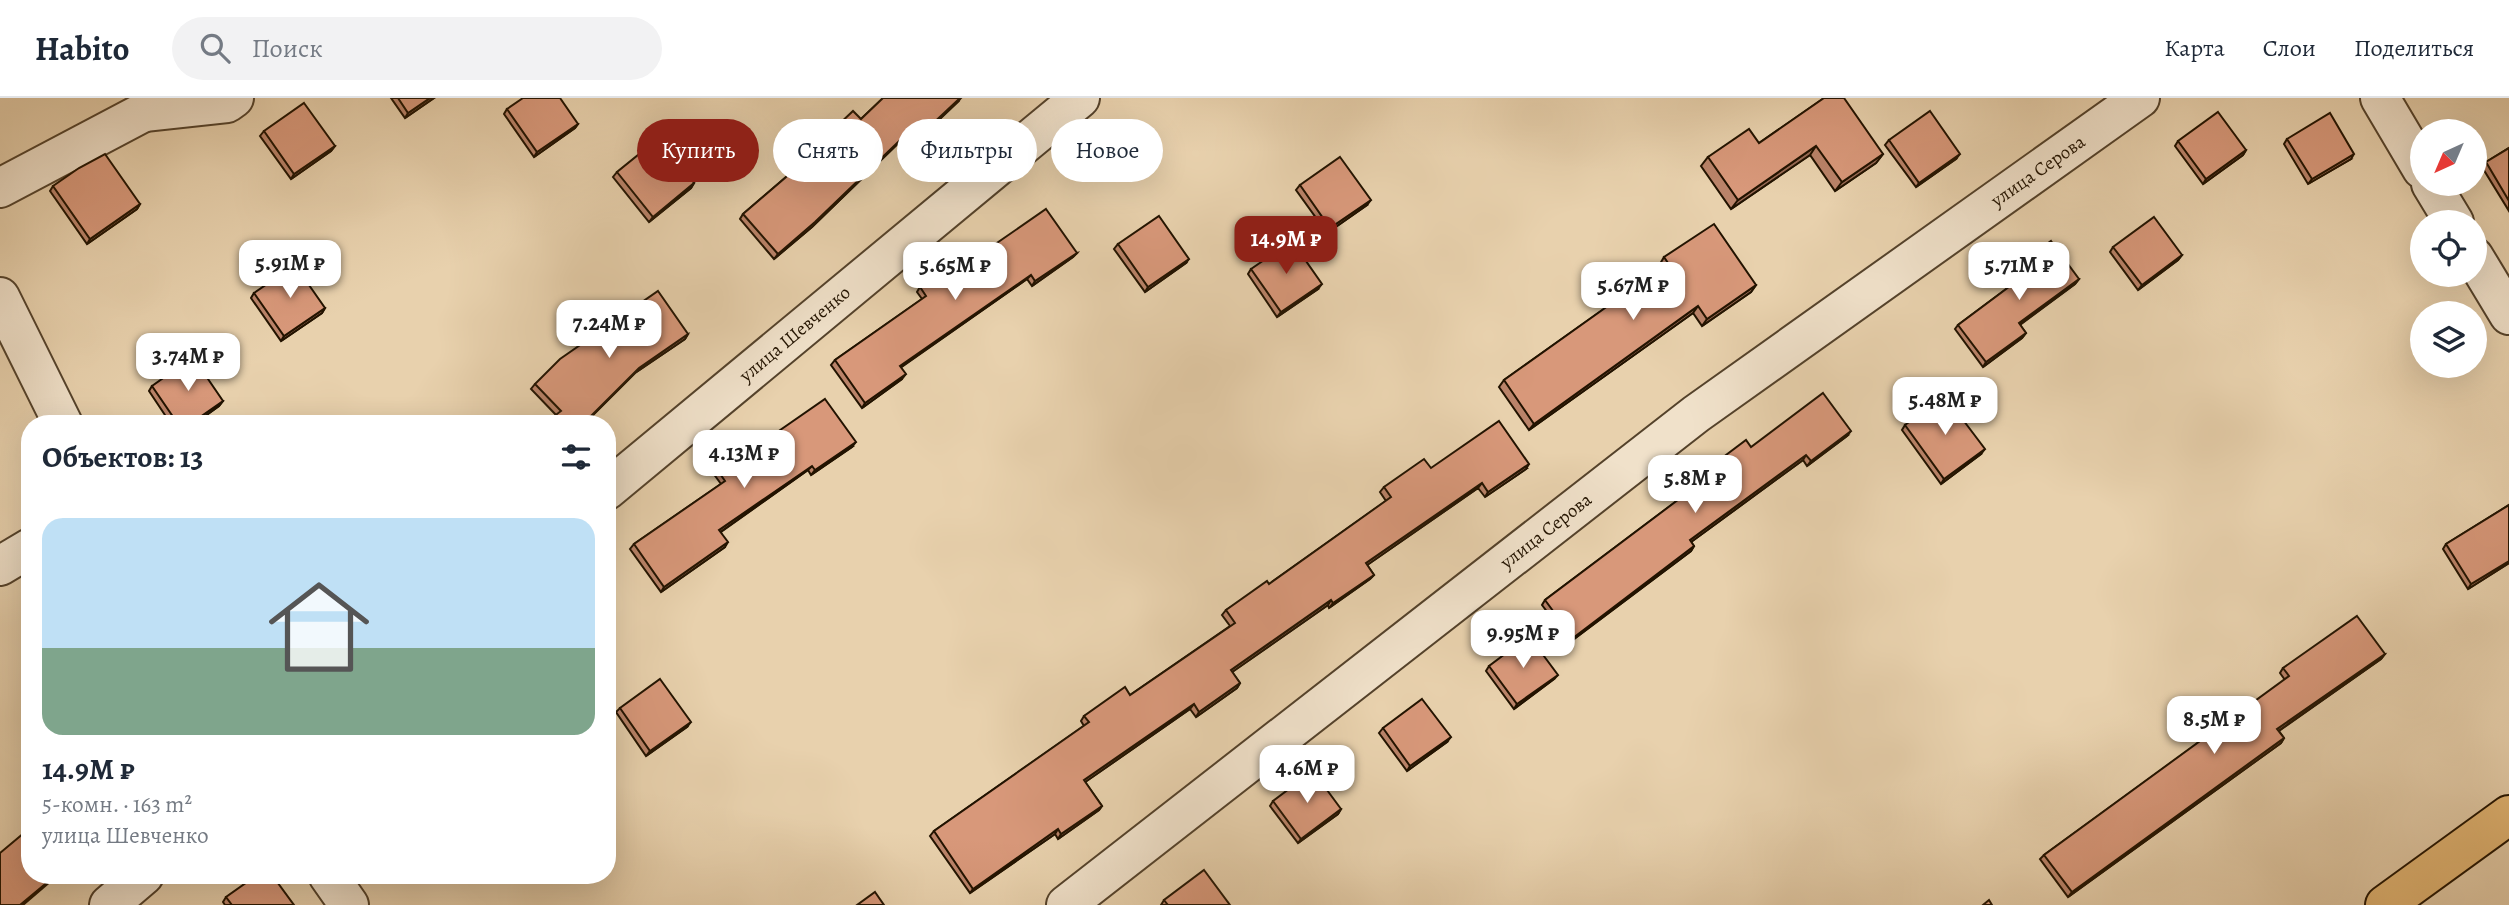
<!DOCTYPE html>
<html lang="ru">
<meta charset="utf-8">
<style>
body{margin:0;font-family:Alegreya,serif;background:#f2f2f3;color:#1f2937;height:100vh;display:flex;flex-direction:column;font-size:26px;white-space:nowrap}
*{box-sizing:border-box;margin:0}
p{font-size:23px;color:#747a83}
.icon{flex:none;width:38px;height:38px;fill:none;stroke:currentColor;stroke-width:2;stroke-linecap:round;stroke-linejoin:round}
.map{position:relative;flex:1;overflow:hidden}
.drawer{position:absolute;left:21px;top:317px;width:595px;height:469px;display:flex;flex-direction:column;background:#fff;border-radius:28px;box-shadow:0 7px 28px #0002}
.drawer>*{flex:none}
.top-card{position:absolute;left:637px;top:21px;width:665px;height:63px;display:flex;gap:14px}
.needle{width:46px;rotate:224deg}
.fabs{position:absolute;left:2410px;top:21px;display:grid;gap:14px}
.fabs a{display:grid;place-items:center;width:77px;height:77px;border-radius:50%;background:#fff;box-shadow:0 7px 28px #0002;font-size:35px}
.price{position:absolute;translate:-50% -60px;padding:0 16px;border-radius:14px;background:#fff;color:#222;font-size:23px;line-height:46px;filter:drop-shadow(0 2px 4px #0008)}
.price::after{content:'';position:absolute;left:50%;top:42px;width:21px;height:16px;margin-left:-10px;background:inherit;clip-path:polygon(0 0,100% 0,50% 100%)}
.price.active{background:#8f2418;color:#fff}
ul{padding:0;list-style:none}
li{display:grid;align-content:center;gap:14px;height:371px;padding:0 21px}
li+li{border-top:2px solid #e0e1e3}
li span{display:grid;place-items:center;height:217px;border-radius:21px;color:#555}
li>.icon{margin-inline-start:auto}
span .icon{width:126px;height:126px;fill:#fffc;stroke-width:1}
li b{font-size:30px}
h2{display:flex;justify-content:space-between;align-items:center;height:84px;padding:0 21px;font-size:30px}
.pill{padding:0 24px;border-radius:32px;background:#fff;box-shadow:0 7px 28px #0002;font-size:24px;line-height:63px}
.pill.active{background:#8f2418;color:#fff}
header{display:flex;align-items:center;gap:42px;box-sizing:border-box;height:98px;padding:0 35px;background:#fff;border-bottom:2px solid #e0e1e3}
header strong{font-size:33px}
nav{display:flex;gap:38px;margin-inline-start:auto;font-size:24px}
.search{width:490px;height:63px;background:#f2f2f3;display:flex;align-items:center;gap:18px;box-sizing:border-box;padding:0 24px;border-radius:38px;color:#747a83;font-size:26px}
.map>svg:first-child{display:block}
</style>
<header>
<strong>Habito</strong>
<div class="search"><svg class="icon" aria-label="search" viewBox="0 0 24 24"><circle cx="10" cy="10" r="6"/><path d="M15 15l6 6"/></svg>Поиск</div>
<nav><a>Карта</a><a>Слои</a><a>Поделиться</a></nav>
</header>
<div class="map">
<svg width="2509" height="807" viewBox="0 0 2509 807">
<rect width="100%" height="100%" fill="#e8d1ad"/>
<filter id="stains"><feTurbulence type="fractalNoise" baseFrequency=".00286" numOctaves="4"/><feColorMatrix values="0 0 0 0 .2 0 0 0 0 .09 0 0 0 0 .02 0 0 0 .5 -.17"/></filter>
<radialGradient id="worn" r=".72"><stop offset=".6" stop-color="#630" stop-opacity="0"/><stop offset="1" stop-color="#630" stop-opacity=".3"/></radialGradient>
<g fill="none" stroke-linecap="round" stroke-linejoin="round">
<g stroke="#54422b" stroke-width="42">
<g id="minor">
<path d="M2380 0 2422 71"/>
<path d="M144 14 227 5 234 0"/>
<path d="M2431 86 2454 124"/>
<path d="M0 90 144 14 156 0"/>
<path d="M2474 159 2509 217"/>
<path d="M0 199 63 326"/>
<path d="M607 392 1080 0"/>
<path d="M0 468 30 450"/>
<path d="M328 777 349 807"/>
<path d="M109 807 144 777"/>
<path d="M1066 807 1696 316 2140 0"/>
</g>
</g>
<g stroke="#221300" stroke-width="42">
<path id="major" d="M2385 807 2509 717"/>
</g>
<use href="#minor" stroke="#f0e1ca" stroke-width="38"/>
<use href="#major" stroke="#e4b876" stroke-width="38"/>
</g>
<g fill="#ba8369" stroke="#221300" stroke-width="2">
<path d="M391 0H434L405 20Z"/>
<path d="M883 0H961L923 37 915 29 812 129 774 161 740 121 743 116 815 54 814 52 817 47 861 21Z"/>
<path d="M1824 0 1883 56 1876 65 1835 93 1810 57 1731 111 1701 68 1708 59 1759 45Z"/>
<path d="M507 11 578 26 575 30 534 59 504 16Z"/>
<path d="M264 33 335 48 331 53 291 81 260 38Z"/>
<path d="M2287 41 2351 61 2308 86 2284 46Z"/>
<path d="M1889 42 1956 61 1916 89 1885 47Z"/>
<path d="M2178 43 2246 52 2243 57 2203 86 2175 48Z"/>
<path d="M2509 50V113L2482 69 2486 64Z"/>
<path d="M617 74 694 85 691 90 649 124 613 79Z"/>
<path d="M1300 87 1367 107 1327 135 1296 92Z"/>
<path d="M53 88 140 106 137 111 87 146 50 93Z"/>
<path d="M1118 146 1186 165 1145 194 1114 151Z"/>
<path d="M2113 149 2182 157 2178 162 2138 192 2110 154Z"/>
<path d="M1077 155 1073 159 1032 188 1027 181 901 269 902 281 862 310 831 267 835 262 922 201 917 194 920 189Z"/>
<path d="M1664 159 1756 187 1751 194 1702 228 1693 215 1529 332 1499 289 1504 282 1662 170 1660 166Z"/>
<path d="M1251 171 1318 191 1277 219 1248 176Z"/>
<path d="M2010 173 2079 181 2075 186 2020 227 2026 235 2022 240 1983 269 1955 231 1958 227 2013 186 2007 178Z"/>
<path d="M254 195 325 210 322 215 281 243 251 200Z"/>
<path d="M688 236 685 241 635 275 584 326H544L556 317 531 291 535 286Z"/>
<path d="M152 288 223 303 219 308 194 326H171L149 293Z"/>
<path d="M1905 327 1981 356 1941 386 1902 332Z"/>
<path d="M1847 338 1807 368 1803 362 1691 444 1694 448 1691 453 1570 544 1542 507 1545 502 1706 381 1703 377 1706 372 1751 349Z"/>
<path d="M760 346 852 349 811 377 808 372 721 434 725 449 661 494 630 451 634 446 721 386 713 375 716 370Z"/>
<path d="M1431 370 1526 371 1485 399 1478 390 1367 467 1374 477 1370 481 1329 510 1328 507 1232 574 1240 585 1237 590 1196 619 1190 611 1085 684 1102 708 1099 712 1058 741 1055 736 970 795 930 738 934 733 1084 628 1081 623 1084 618 1130 597 1230 528 1222 517 1226 512 1269 486 1386 403 1380 394 1384 389Z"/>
<path d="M2509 407V465L2468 491 2443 451 2446 446Z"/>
<path d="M2385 556 2381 561 2279 633 2284 640 2281 645 2068 799 2040 761 2044 757 2285 582 2280 575 2283 570Z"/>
<path d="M1489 568 1554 581 1514 611 1486 573Z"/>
<path d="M620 610 687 629 646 658 616 614Z"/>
<path d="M1383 630 1447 644 1407 673 1379 635Z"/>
<path d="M1273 703 1341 711 1338 716 1298 745 1270 708Z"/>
<path d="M226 799 294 807H225L223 804Z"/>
<path d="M1164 802 1230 807H1161Z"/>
</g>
<g fill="#976a55" stroke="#221300" stroke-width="2">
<path d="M430 0H434L405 20 408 15Z"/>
<path d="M960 0 959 3 923 37 926 32Z"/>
<path d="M919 24 915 29 812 129 774 161 778 156Z"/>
<path d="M578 26 575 30 534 59 537 54Z"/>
<path d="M335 48 331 53 291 81 294 76Z"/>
<path d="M1816 48 1810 57 1731 111 1738 102Z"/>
<path d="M2246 52 2243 57 2203 86 2206 81Z"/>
<path d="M1883 56 1876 65 1835 93 1842 84Z"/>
<path d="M1960 56 1956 61 1916 89 1919 85Z"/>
<path d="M2354 56 2351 61 2308 86 2312 81Z"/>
<path d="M694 85 691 90 649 124 653 119Z"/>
<path d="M1371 102 1367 107 1327 135 1330 130Z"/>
<path d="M140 106 137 111 87 146 90 141Z"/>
<path d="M1077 155 1073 159 1032 188 1035 183Z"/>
<path d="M2182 157 2178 162 2138 192 2142 187Z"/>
<path d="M1189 161 1186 165 1145 194 1148 189Z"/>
<path d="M1031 177 1027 181 896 273 900 268Z"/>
<path d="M2079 181 2075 186 2015 230 2019 225Z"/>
<path d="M1322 186 1318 191 1277 219 1281 214Z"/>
<path d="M1756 187 1751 194 1702 228 1707 221Z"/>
<path d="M1698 208 1693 215 1529 332 1534 326Z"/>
<path d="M325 210 322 215 281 243 284 238Z"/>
<path d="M2026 235 2022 240 1983 269 1986 264Z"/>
<path d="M688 236 685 241 635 275 584 326H583L639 270Z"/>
<path d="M906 276 902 281 862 310 865 305Z"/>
<path d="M223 303 219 308 194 326H190Z"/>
<path d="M1851 333 1847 338 1807 368 1811 363Z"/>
<path d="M856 344 852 349 811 377 815 372Z"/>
<path d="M1985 351 1981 356 1941 386 1944 381Z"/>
<path d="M1806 357 1803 362 1687 447 1690 442Z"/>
<path d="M1529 366 1526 371 1485 399 1488 394Z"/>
<path d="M812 368 808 372 716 437 719 432Z"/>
<path d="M1482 385 1478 390 1363 470 1366 465Z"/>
<path d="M728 444 725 449 661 494 664 489Z"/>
<path d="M1694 448 1691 453 1570 544 1573 540Z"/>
<path d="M2509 463V465L2468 491 2471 486Z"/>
<path d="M1374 477 1370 481 1329 510 1333 505Z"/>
<path d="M1331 502 1328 507 1228 577 1231 572Z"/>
<path d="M2385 556 2381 561 2274 636 2277 631Z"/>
<path d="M1558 577 1554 581 1514 611 1517 606Z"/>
<path d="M1240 585 1237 590 1196 619 1199 614Z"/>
<path d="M1194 606 1190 611 1081 687 1084 682Z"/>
<path d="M691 624 687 629 646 658 650 653Z"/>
<path d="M1451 639 1447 644 1407 673 1410 668Z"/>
<path d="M2284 640 2281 645 2068 799 2072 794Z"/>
<path d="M1102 708 1099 712 1058 741 1061 736Z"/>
<path d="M1341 711 1338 716 1298 745 1301 741Z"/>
<path d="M1058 731 1055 736 970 795 973 791Z"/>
<path d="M56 777H58L23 807H20Z"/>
</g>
<g fill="#d8987a" stroke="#221300" stroke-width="2">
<path d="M398 0H430L408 15Z"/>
<path d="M523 0H560L578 26 537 54 507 11Z"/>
<path d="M883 0H960L926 32 919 24 815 124 778 156 743 116 820 50 817 47 853 13 861 21Z"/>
<path d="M1824 0H1844L1883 56 1842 84 1816 48 1738 102 1708 59 1749 31 1759 45Z"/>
<path d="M304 5 335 48 294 76 264 33Z"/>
<path d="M1930 13 1960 56 1919 85 1889 42Z"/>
<path d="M2218 14 2246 52 2206 81 2178 43Z"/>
<path d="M2330 15 2354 56 2312 81 2287 41Z"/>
<path d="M659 40 694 85 653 119 617 74Z"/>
<path d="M2509 50V103L2486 64Z"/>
<path d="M105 56 140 106 90 141 53 88 79 70Z"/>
<path d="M1340 59 1371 102 1330 130 1300 87Z"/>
<path d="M1046 111 1077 155 1035 183 1031 177 900 268 906 276 865 305 835 262 926 198 920 189 961 161 965 167Z"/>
<path d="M1159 118 1189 161 1148 189 1118 146Z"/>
<path d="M2154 119 2182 157 2142 187 2113 149Z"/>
<path d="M1714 126 1756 187 1707 221 1698 208 1534 326 1504 282 1668 165 1664 159Z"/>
<path d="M1292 143 1322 186 1281 214 1251 171Z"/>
<path d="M2051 143 2079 181 2019 225 2026 235 1986 264 1958 227 2018 182 2010 173Z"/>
<path d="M295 167 325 210 284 238 254 195Z"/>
<path d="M658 193 688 236 639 270 583 326H544L561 313 535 286 560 261Z"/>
<path d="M193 259 223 303 190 326H178L152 288Z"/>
<path d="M1823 295 1851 333 1811 363 1806 357 1690 442 1694 448 1573 540 1545 502 1711 377 1706 372 1746 342 1751 349Z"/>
<path d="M1945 298 1985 351 1944 381 1905 327Z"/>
<path d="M825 301 856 344 815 372 812 368 719 432 728 444 664 489 634 446 725 383 716 370 757 341 760 346Z"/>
<path d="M1499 323 1529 366 1488 394 1482 385 1366 465 1374 477 1333 505 1331 502 1231 572 1240 585 1199 614 1194 606 1084 682 1102 708 1061 736 1058 731 973 791 934 733 1089 624 1084 618 1125 589 1130 597 1235 525 1226 512 1267 483 1269 486 1391 399 1384 389 1424 361 1431 370Z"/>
<path d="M2509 407V463L2471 486 2446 446Z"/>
<path d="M2357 518 2385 556 2277 631 2284 640 2072 794 2044 757 2289 578 2283 570Z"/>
<path d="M1529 538 1558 577 1517 606 1489 568Z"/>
<path d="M660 581 691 624 650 653 620 610Z"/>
<path d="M1422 601 1451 639 1410 668 1383 630Z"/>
<path d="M1313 673 1341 711 1301 741 1273 703Z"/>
<path d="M30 730V777H56L20 807H0V755Z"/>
<path d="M1204 772 1230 807H1168L1164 802Z"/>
<path d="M257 777H272L294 807H232L226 799Z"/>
<path d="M875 794 884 807H857Z"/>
<path d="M1989 802 1992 807H1983Z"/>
</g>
<g text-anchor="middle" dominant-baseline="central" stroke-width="5" stroke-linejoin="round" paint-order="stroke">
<g font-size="19" fill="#221300" stroke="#f0e1ca">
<text transform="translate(2038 73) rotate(-35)">улица Серова</text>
<text transform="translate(795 236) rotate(-40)">улица Шевченко</text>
<text transform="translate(1546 433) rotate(-38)">улица Серова</text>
</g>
</g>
<rect width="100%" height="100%" filter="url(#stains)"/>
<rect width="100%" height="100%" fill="url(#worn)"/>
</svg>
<div class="fabs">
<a><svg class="needle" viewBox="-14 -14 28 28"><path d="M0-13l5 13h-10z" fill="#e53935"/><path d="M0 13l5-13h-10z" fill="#747a83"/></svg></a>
<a><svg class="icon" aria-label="locate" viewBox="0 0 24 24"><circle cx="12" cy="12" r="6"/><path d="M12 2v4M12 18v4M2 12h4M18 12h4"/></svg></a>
<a><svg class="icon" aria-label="layers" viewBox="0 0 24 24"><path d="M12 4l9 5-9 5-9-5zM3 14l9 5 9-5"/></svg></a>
</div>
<b class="price active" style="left:1286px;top:178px">14.9M ₽</b>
<b class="price" style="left:290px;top:202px">5.91M ₽</b>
<b class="price" style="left:955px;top:204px">5.65M ₽</b>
<b class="price" style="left:2019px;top:204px">5.71M ₽</b>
<b class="price" style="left:1633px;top:224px">5.67M ₽</b>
<b class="price" style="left:609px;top:262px">7.24M ₽</b>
<b class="price" style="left:188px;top:295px">3.74M ₽</b>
<b class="price" style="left:1945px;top:339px">5.48M ₽</b>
<b class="price" style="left:744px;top:392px">4.13M ₽</b>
<b class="price" style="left:1695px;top:417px">5.8M ₽</b>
<b class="price" style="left:1523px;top:572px">9.95M ₽</b>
<b class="price" style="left:2214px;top:658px">8.5M ₽</b>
<b class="price" style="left:1307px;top:707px">4.6M ₽</b>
<div class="top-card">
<a class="pill active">Купить</a>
<a class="pill">Снять</a>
<a class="pill">Фильтры</a>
<a class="pill">Новое</a>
</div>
<section class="drawer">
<h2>Объектов: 13<svg class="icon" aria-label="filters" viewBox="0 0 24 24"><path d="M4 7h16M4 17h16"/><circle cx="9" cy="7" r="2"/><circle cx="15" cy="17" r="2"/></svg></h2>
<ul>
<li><span style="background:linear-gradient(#bfe0f5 60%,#7fa58c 0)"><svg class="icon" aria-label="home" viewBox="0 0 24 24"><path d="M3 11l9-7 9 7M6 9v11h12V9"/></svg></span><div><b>14.9M ₽</b><p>5-комн. · 163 m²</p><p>улица Шевченко</p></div></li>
</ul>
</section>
</div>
